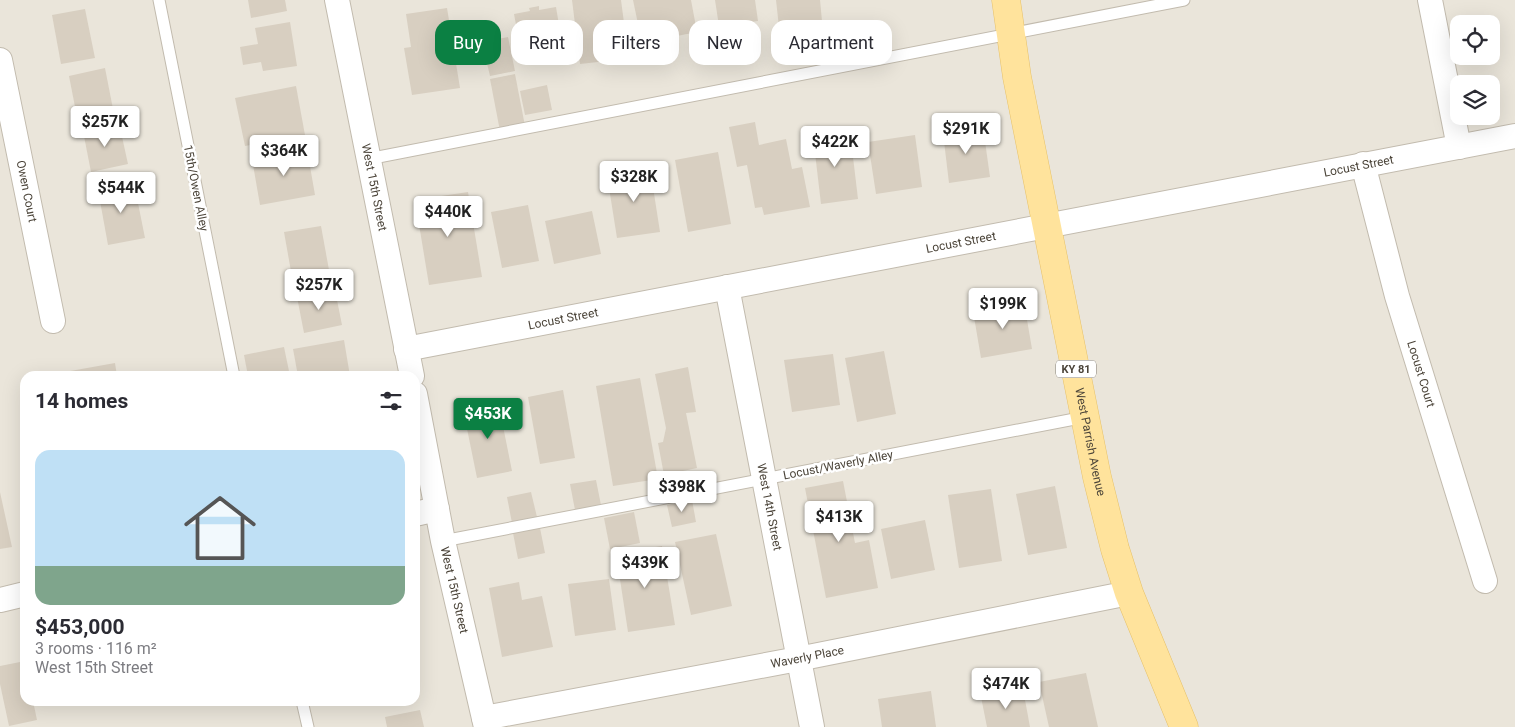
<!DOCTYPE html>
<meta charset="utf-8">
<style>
body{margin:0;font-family:Roboto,sans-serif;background:#f7f7f7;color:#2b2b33;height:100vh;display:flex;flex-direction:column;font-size:19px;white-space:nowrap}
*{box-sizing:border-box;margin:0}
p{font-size:16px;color:#7c7c81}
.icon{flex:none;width:28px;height:28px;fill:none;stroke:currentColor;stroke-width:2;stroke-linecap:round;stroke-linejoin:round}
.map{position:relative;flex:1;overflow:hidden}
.drawer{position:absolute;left:20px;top:371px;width:400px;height:335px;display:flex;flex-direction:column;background:#fff;border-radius:15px;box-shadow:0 5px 20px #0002}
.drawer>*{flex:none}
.banner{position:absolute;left:435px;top:20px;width:475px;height:45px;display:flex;gap:10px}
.controls{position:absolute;left:1450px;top:15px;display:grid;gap:10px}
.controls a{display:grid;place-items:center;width:50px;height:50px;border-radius:10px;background:#fff;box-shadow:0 5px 20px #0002;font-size:25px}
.price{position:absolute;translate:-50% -42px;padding:0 11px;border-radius:5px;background:#fff;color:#222;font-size:16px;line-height:32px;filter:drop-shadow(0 1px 2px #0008)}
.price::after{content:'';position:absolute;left:50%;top:30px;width:15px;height:11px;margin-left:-8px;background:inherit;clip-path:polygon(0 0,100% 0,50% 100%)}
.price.on{background:#0b8043;color:#fff}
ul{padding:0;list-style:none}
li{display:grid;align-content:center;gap:10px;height:265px;padding:0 15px}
li span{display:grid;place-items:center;height:155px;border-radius:15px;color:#555}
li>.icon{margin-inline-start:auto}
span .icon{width:90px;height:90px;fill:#fffc;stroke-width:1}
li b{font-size:21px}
h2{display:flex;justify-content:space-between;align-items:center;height:60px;padding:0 15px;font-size:21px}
.chip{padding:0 18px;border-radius:15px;background:#fff;box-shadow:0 5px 20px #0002;font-size:18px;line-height:45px}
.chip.on{background:#0b8043;color:#fff}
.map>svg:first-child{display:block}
</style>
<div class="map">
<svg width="1515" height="727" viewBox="0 0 1515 727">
<rect width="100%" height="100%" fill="#f6f3ec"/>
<path fill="#eae5da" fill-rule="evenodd" d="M0 0H1515V727H0ZM1459 24H1491V56H1459ZM1459 84H1491V116H1459ZM25 376H415V701H25Z"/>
<g fill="#d8cfc1">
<path d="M248 0H285L287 11 251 18Z"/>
<path d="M572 0H621L626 38 604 41 607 61 580 64Z"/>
<path d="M633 0H691L697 32 642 43Z"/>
<path d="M715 0H755L758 21 719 26Z"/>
<path d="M776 0H820L822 21 779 27Z"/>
<path d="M539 6V10L556 7 563 49 522 56 514 14 530 11 529 8Z"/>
<path d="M447 8 460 88 412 95 404 48 411 47 406 14Z"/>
<path d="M85 9 95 58 61 64 52 15Z"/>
<path d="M290 22 297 66 263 71 261 62 243 65 240 47 258 44 255 28Z"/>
<path d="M508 37 515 71 490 76 482 42Z"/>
<path d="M105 68 113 109 77 117 69 76Z"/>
<path d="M515 74 525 126 500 131 490 79Z"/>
<path d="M547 85 552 110 525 115 520 91Z"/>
<path d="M296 86 305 135 245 146 235 98Z"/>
<path d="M755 122 759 145 786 139 792 169 802 167 810 207 764 215 762 207 755 208 747 165 737 167 729 127Z"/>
<path d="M119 123 128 164 91 172 83 131Z"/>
<path d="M983 127 990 177 949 183 943 133Z"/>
<path d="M850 132 858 199 821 204 813 136Z"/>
<path d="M915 135 922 187 876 194 868 142Z"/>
<path d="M307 149 315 195 260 205 252 159Z"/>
<path d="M718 152 731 224 688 232 675 160Z"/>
<path d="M650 168 660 232 617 238 607 175Z"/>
<path d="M134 183 145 238 108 245 98 190Z"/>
<path d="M468 192 482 277 429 285 415 200Z"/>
<path d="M528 205 539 261 502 268 491 212Z"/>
<path d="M592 211 601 254 554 264 545 221Z"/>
<path d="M321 226 329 270 292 277 284 232Z"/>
<path d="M335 290 342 325 304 333 297 297Z"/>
<path d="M1024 302 1032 349 981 358 973 311Z"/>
<path d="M344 340 350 376H298L293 349Z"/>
<path d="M284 347 290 376H248L244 355Z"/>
<path d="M884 351 896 414 857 422 845 358Z"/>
<path d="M833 354 840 405 792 412 784 360Z"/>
<path d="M115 363 117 376H48V375Z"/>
<path d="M688 367 696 412 686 413 697 468 664 475 658 443 663 442 666 428 655 374Z"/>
<path d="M640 378 658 479 613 486 596 386Z"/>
<path d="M563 390 575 458 540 464 528 397Z"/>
<path d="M498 401 512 471 477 478 463 409Z"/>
<path d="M596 480 601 505 575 510 570 484Z"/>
<path d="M843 481 855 543 869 540 878 588 826 598 805 488Z"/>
<path d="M1055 486 1067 548 1028 555 1016 494Z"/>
<path d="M991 489 1002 561 959 568 948 495Z"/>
<path d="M0 492 12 547 0 549Z"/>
<path d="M531 492 537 517 512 523 507 497Z"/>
<path d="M692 500 696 522 672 527 667 505Z"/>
<path d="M634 512 640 543 610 549 604 518Z"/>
<path d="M925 520 935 570 891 579 881 529Z"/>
<path d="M540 528 545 553 518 559 513 533Z"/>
<path d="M716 534 732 606 691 615 675 542Z"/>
<path d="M662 546 675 625 628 632 616 553Z"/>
<path d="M609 579 616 630 575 636 568 584Z"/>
<path d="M519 582 522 600 542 596 553 647 502 657 489 588Z"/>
<path d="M25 661V701H33L37 720 9 726 0 684V666Z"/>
<path d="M1086 673 1098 727H1049L1039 682Z"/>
<path d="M1023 689 1030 727H987L981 697Z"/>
<path d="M931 691 936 727H882L878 699Z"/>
<path d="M420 710 424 727H387L385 717Z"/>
</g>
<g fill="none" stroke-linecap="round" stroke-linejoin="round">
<g stroke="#c2bbae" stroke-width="13">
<g id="lane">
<path d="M159 0 234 376"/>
<path d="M368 159 1184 0"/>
<path d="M443 541 1085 417"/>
<path d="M302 701 308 727"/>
</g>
</g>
<g stroke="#c2bbae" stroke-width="26">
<g id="street">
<path id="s1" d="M337 0 412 376"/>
<path d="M1430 0 1459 147"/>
<path id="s2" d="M0 60 53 321"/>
<path id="s3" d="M1363 164 1397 296 1485 581"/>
<path id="s4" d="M727 287 812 727"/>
<path id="s5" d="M406 349 1515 136"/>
<path id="s6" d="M415 394 443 541 486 727"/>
<path d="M415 514 437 509"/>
<path d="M0 600 25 594"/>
<path id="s7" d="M484 718 798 659 1129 593"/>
</g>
</g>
<g stroke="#e6c16a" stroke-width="29">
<g id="primary">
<path id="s8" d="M1006 0 1017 77 1097 477 1115 549 1129 593 1184 727"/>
</g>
</g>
<use href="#lane" stroke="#fff" stroke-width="11"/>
<use href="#street" stroke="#fff" stroke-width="24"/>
<use href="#primary" stroke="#ffe39c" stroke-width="28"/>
</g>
<g text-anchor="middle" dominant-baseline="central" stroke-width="5" stroke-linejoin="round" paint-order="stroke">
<rect fill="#fff" stroke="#817c74" stroke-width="1" x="1056" y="360.5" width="40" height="17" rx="4"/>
<g font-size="11" font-weight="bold" fill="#4b4439">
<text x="1076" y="369">KY 81</text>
</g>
<g font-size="12" fill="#4b4439" stroke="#fff">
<text stroke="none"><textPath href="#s5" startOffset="970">Locust Street</textPath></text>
<text transform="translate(196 188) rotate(79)">15th/Owen Alley</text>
<text stroke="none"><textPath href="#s1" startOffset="191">West 15th Street</textPath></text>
<text stroke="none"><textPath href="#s2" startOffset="134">Owen Court</textPath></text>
<text stroke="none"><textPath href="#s5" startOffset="565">Locust Street</textPath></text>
<text stroke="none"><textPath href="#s5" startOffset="160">Locust Street</textPath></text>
<text stroke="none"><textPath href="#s3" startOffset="218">Locust Court</textPath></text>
<text stroke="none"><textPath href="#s8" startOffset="450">West Parrish Avenue</textPath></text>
<text transform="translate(838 465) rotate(-11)">Locust/Waverly Alley</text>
<text stroke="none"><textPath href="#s4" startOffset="224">West 14th Street</textPath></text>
<text stroke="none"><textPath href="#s6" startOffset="200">West 15th Street</textPath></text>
<text stroke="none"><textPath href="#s7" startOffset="329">Waverly Place</textPath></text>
</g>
</g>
</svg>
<div class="controls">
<a><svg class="icon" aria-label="locate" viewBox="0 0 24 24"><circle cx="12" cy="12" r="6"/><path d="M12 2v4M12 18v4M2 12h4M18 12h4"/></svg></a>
<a><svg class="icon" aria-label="layers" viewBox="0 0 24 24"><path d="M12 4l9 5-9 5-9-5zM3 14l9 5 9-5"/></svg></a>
</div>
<b class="price" style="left:105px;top:148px">$257K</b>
<b class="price" style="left:966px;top:155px">$291K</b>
<b class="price" style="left:835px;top:168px">$422K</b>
<b class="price" style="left:284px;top:177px">$364K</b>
<b class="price" style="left:634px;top:203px">$328K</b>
<b class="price" style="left:121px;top:214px">$544K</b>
<b class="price" style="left:448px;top:238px">$440K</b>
<b class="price" style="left:319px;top:311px">$257K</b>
<b class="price" style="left:1003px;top:330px">$199K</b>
<b class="price on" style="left:488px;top:440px">$453K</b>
<b class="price" style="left:682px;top:513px">$398K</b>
<b class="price" style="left:839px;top:543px">$413K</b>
<b class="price" style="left:645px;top:589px">$439K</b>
<b class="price" style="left:1006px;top:710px">$474K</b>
<div class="banner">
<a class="chip on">Buy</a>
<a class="chip">Rent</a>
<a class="chip">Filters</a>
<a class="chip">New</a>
<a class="chip">Apartment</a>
</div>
<section class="drawer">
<h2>14 homes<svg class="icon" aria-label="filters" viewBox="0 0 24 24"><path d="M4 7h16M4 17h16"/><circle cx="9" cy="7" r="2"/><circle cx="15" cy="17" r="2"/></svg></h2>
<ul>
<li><span style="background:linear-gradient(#bfe0f5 75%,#7fa58c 0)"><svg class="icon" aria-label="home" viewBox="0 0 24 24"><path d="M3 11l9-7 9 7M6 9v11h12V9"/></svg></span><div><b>$453,000</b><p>3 rooms · 116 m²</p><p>West 15th Street</p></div></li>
</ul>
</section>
</div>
